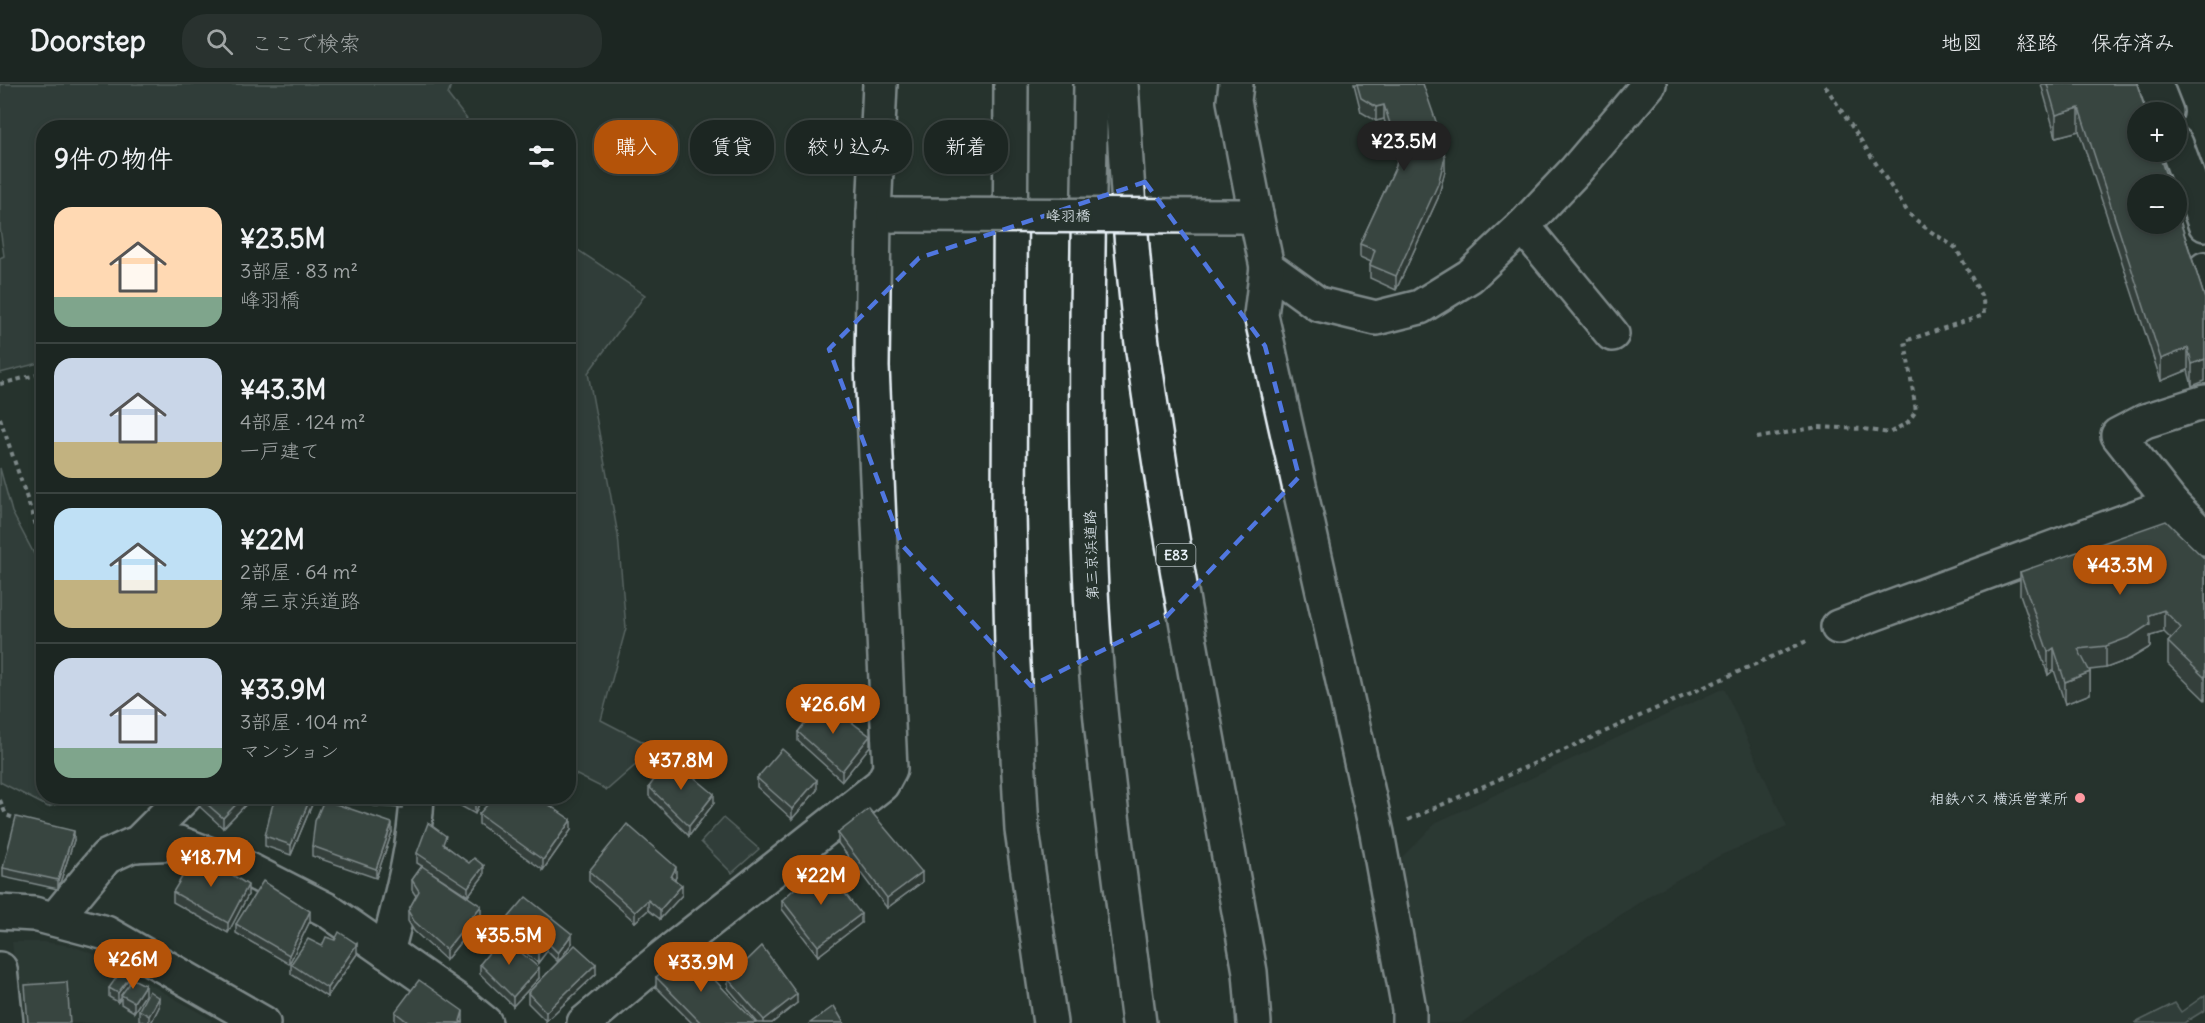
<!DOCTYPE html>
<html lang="ja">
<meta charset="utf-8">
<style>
body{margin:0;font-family:Delius,"Klee One",sans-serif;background:#29322f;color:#f1f3f6;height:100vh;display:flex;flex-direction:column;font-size:22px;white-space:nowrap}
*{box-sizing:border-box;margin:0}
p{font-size:20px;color:#a0a5a5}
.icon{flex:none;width:33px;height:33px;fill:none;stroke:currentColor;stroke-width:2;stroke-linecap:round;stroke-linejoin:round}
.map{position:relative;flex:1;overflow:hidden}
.details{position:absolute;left:36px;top:36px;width:540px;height:684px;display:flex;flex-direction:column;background:#1c2622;border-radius:24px;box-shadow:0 3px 9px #0003,0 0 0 2px #3a4340}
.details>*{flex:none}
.top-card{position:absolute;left:594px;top:36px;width:570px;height:54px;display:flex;gap:12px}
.controls{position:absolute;left:2127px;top:18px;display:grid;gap:12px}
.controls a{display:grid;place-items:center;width:60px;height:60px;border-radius:50%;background:#1c2622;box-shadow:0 3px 9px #0003,0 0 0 2px #3a4340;font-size:30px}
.price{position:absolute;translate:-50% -51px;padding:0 14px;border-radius:21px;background:#b45309;color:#fff;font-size:20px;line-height:39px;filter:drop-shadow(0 2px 3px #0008)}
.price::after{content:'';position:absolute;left:50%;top:36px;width:18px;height:14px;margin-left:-9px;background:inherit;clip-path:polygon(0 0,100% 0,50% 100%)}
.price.active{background:#222;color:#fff}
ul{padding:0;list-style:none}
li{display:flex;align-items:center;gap:18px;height:150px;padding:0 18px}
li+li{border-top:2px solid #3a4340}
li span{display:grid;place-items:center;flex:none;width:168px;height:120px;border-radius:18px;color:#555}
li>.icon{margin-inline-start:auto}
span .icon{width:72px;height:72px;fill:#fffc;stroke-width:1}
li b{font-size:26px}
h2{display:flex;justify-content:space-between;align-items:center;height:72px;padding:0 18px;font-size:26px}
.tag{padding:0 21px;border-radius:24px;background:#1c2622;box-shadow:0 3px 9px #0003,0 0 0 2px #3a4340;font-size:21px;line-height:54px}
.tag.active{background:#b45309;color:#fff}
header{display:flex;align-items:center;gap:36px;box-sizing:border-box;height:84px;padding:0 30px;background:#1c2622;border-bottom:2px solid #3a4340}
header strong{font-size:28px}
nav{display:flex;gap:33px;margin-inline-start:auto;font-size:21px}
.search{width:420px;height:54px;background:#29322f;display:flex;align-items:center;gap:15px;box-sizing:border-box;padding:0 21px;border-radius:24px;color:#a0a5a5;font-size:22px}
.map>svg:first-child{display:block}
</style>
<header>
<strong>Doorstep</strong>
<div class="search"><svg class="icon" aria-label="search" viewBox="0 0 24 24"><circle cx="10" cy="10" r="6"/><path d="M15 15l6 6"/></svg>ここで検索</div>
<nav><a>地図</a><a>経路</a><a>保存済み</a></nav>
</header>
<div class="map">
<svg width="2205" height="939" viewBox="0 0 2205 939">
<rect width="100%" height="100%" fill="#26332d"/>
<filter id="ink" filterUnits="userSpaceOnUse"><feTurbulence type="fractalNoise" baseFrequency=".0167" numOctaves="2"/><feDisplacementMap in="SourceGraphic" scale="12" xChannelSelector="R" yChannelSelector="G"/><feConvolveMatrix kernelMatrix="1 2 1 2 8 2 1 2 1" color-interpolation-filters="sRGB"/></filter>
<g filter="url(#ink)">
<g fill="#333f3a">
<path d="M1724 604 1787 743 1721 771 1650 811 1461 939H1423L1402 773 1437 738Z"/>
<path d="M12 858H43L72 862 102 873 212 936 210 939H21Z"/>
</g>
<g fill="#3e4b47" stroke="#939ea0" stroke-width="1.5">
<path d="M0 0H451L448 11 473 43 44 44 43 278 0 289V174L4 172 0 144Z"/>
<path d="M569 160 645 211 588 289 618 451 626 544 601 636 655 664 607 706 569 687Z"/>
<path d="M0 384 12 428 43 487 44 712 80 713 48 723 0 698Z"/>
<path d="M723 734 759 765 732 789 701 758Z"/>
<path d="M2205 911V926L2184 939H2135L2175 919 2181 928Z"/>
</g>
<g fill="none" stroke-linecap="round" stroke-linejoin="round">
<g stroke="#e8f1f8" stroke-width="38">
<g id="minor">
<path d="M880 0 874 129 894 131"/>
<path d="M1236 0 1234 17 1256 131"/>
<path d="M2155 0 2166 28"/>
<path d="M2176 60 2205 140"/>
<path d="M1241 132 1256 131 1267 183 1318 220 1376 234 1420 223 1470 192 1523 142 1576 86 1649 0"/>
<path d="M1523 142 1612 250"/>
<path d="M1267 183 1261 231 1377 749 1409 925V939"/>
<path d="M2205 185 2202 191 2205 201"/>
<path d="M2172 420 2118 351 2145 337 2205 318"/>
<path d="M1838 543 2172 420 2205 454"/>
<path d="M136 761 185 712"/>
<path d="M0 828 34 830 106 849 263 939"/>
<path d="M55 835 106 773 132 761 179 759 243 783 327 826 459 918 485 939"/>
<path d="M387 868C400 817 415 765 417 712"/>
<path d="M0 885 6 939"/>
<path d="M584 939 662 874 882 700 890 685 872 283 874 129"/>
</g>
</g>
<g stroke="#e8f1f8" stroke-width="38">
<g id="highway">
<path d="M1011 0 1009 430 1012 562 1022 746 1050 939"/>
<path d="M1091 0C1088 169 1083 338 1091 506 1098 651 1121 795 1139 939"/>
<path d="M1121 0C1127 89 1131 178 1143 267 1172 475 1213 681 1250 888L1254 939"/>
</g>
</g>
<g stroke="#e8f1f8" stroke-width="4" stroke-dasharray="4.5 4.5" stroke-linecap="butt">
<path d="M0 300 44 289"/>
<path d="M0 334 44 465"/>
<path d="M1757 354 1818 343 1863 345 1889 349 1908 338 1916 327 1905 257 1984 231 1983 215 1956 164 1927 145 1909 130 1824 0"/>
<path d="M0 716 6 731 19 736"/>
<path d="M1408 736 1809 556"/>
</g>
<use href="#minor" stroke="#26332d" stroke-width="33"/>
<use href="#highway" stroke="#26332d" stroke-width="33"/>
<g stroke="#e8f1f8" stroke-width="38" stroke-linecap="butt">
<path id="minor-bridge" d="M894 131 1241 132"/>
</g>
<use href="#minor-bridge" stroke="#26332d" stroke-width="33"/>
</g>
<g fill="#454f4d" stroke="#e8f1f8" stroke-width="1.5">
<path d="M1354 0H1423L1445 87 1438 114 1396 206 1370 194V181L1371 178 1360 173V160L1396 82 1397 77 1384 35 1376 37 1361 28Z"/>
<path d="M2041 0H2137L2205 215 2192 302 2188 286 2161 297 2079 47 2056 53Z"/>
<path d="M2205 475V616L2168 580V558L2171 555 2164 548 2150 552V563L2130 575 2106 584 2090 586V610L2065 620 2054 586 2048 591 2020 510V488Z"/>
<path d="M798 648 870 662 842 697 798 657Z"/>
<path d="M757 694 817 706 792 735 757 703Z"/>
<path d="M649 703 714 719 689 752 649 712Z"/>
<path d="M202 712H254L223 744 200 723V714Z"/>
<path d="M313 712V718L291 771 265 762V752Z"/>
<path d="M374 712H403L402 724 374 722Z"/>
<path d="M443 712H482L475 730Z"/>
<path d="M479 730 571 746 543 786 479 740Z"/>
<path d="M392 748 376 794 312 772V762Z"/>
<path d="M838 749 922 798 887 824 838 759Z"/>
<path d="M74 756 58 805 3 793V784Z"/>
<path d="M446 762 484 791 468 812 431 788 481 832 446 876 414 847 408 837V827L416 812 412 806V796L422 782 417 779V769Z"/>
<path d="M589 787 676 793 675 795 682 811 660 835 648 826 635 838 589 797Z"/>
<path d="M173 808 248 811 228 849 173 818Z"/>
<path d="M782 816 861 839 818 872 782 825Z"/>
<path d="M310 837 289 880 236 849V840Z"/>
<path d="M503 840 572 859 558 878 596 890 546 937 528 919V909L558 878 547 867 538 879 503 850Z"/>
<path d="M322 862 357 870 327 913 291 890V880Z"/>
<path d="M480 880 539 894 513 922 480 890Z"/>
<path d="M656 893 756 939H692L656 903Z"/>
<path d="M728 895 797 919 772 939H758L728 904Z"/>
<path d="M129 901 145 911 134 928 121 920V914L118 918 109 913V904Z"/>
<path d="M159 923 151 939H145L139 936V926Z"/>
<path d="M395 928 463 937V939H396L395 938Z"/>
</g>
<g fill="#38403e" stroke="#e8f1f8" stroke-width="1.5">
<path d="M1384 21V35L1376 37V23Z"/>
<path d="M2079 24V47L2056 53V31Z"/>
<path d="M1445 73V87L1438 114 1396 206V192Z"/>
<path d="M2188 264V286L2161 297V275Z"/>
<path d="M2205 275V297L2192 302V280Z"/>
<path d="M2164 526V548L2150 552V563L2130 575 2106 584V562L2149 531Z"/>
<path d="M2054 564V586L2048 591V568Z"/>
<path d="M2090 588V610L2065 620V598Z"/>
<path d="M870 652V662L842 697V687Z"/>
<path d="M817 696V706L792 735V725Z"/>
<path d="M714 710V719L689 752V742Z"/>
<path d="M244 712H254L223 744V734Z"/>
<path d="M311 712H313V718L291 771V761Z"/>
<path d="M478 712H482L475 730V720Z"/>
<path d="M571 736V746L543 786V776Z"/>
<path d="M392 739V748L376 794V785Z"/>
<path d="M74 747V756L58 805V796Z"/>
<path d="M484 782V791L468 812V803Z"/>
<path d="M676 783V793L671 802V793Z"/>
<path d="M922 788V798L887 824V814Z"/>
<path d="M248 801V811L228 849V839Z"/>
<path d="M682 801V811L660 835V826Z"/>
<path d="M648 816V826L635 838V828Z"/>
<path d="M481 822V832L446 876V866Z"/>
<path d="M310 827V837L289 880V871Z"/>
<path d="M861 830V839L818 872V862Z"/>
<path d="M572 850V859L558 878V869Z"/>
<path d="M547 858V867L538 879V870Z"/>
<path d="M357 860V870L327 913V904Z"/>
<path d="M596 880V890L546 937V928Z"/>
<path d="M539 884V894L513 922V913Z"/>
<path d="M129 894V904L121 911V914L118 918V909Z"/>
<path d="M145 901V911L134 928V918Z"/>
<path d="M797 910V919L772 939H764V936Z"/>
<path d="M159 914V923L151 939H149V932Z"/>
<path d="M463 927V939L460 937Z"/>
</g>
<g fill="#505c59" stroke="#e8f1f8" stroke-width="1.5">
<path d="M1357 0H1423L1440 49 1445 73 1438 100 1396 192 1370 181 1375 166 1360 160 1396 82 1399 68 1384 21 1376 23 1361 14Z"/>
<path d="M2047 0H2137L2146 28H2138V68H2158L2169 100H2138V140H2176V125L2205 215V275L2192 280 2188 264 2161 275 2079 24 2056 31Z"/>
<path d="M2166 437 2205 475V594L2168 558 2181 544 2164 526 2149 531 2150 540 2130 553 2106 562 2078 565 2090 588 2065 598 2054 564 2048 568 2020 488Z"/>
<path d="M822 616 870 652 842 687 798 648Z"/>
<path d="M782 665 817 696 792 725 757 694Z"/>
<path d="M670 673 714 710 689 742 649 703Z"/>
<path d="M202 712H244L223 734 200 714Z"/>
<path d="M277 712H311L291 761 265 752 272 723Z"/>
<path d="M374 712H402V714Z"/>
<path d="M461 712H478L475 720Z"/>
<path d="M495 712H536L571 736 543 776 479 730Z"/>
<path d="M324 716 392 739 376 785 312 762 315 737Z"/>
<path d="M869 725 922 788 887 814 838 749Z"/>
<path d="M16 733 74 747 58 796 3 784Z"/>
<path d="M428 739 446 752 443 760 469 779 474 774 484 782 468 803 417 769Z"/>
<path d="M627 740 676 783 671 793 682 801 660 826 648 816 635 828 589 787Z"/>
<path d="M197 768 248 801 228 839 173 808Z"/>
<path d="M822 780 861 830 818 862 782 816Z"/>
<path d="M422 782 481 822 446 866 414 837 408 827 419 807 412 796Z"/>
<path d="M263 797 310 827 289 871 236 840Z"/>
<path d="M526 813 572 850 558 869 547 858 538 870 503 840Z"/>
<path d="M339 848 357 860 327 904 291 880 308 855 322 862 326 853 335 856Z"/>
<path d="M502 852 539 884 513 913 480 880Z"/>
<path d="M575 861 596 880 546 928 528 909Z"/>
<path d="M762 862 797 910 764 936 728 895Z"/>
<path d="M687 867 756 939H701L656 893Z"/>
<path d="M121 887 129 894 118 909 109 904Z"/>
<path d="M133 895 145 901 134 918 121 911Z"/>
<path d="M419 896 463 927 460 937 462 939H409L395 928Z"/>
<path d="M67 898 70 939H28L25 901Z"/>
<path d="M149 907 159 914 149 932 139 926Z"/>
<path d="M834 922 844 939H810Z"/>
</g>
</g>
<path d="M0 0H2205V939H0ZM1145 98 1265 262 1299 393 1163 536 1031 602 902 461 829 265 919 174Z" fill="#26332d" fill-opacity=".55" fill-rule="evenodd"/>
<path fill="none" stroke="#5077e0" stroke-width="4.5" stroke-dasharray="12 8" stroke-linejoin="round" d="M1145 98 1265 262 1299 393 1163 536 1031 602 902 461 829 265 919 174Z"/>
<circle fill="#ff9aa2" stroke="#26332d" stroke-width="2" cx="2080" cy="714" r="6"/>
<g text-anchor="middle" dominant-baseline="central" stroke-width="5" stroke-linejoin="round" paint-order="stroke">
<rect fill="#26332d" stroke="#aeb8bb" stroke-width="1.5" x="1156.5" y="460" width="39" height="22" rx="4.5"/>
<g font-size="14" font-weight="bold" fill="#e8f1f8">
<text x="1176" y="471">E83</text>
</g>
<g font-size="15" fill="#e8f1f8" stroke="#26332d">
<text x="1068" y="131">峰羽橋</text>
<text transform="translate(1091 471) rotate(-92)">第三京浜道路</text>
</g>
<g font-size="15" fill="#e8f1f8" stroke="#26332d" text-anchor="end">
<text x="2068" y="714">相鉄バス 横浜営業所</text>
</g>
</g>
</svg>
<div class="controls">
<a>+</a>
<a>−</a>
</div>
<b class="price active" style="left:1404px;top:88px">¥23.5M</b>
<b class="price" style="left:2120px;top:512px">¥43.3M</b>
<b class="price" style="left:833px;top:651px">¥26.6M</b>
<b class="price" style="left:681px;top:707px">¥37.8M</b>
<b class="price" style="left:211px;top:804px">¥18.7M</b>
<b class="price" style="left:821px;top:822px">¥22M</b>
<b class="price" style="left:509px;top:882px">¥35.5M</b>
<b class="price" style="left:133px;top:906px">¥26M</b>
<b class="price" style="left:701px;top:909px">¥33.9M</b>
<div class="top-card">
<a class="tag active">購入</a>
<a class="tag">賃貸</a>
<a class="tag">絞り込み</a>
<a class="tag">新着</a>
</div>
<section class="details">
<h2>9件の物件<svg class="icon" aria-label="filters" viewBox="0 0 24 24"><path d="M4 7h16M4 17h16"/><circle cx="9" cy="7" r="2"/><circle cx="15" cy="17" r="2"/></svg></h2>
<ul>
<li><span style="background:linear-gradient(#ffd9b3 75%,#7fa58c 0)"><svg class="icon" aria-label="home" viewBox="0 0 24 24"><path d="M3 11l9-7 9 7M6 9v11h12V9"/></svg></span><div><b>¥23.5M</b><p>3部屋 · 83 m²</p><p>峰羽橋</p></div></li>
<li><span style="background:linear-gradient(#c9d6e8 70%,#c2b280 0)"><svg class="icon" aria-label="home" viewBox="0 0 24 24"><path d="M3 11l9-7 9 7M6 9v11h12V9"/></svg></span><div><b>¥43.3M</b><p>4部屋 · 124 m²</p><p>一戸建て</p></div></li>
<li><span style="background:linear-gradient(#bfe0f5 60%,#c2b280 0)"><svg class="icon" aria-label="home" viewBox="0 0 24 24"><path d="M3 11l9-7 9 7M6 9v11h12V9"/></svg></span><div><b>¥22M</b><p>2部屋 · 64 m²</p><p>第三京浜道路</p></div></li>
<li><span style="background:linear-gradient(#c9d6e8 75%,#7fa58c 0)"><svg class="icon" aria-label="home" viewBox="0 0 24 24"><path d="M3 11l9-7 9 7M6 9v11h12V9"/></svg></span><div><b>¥33.9M</b><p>3部屋 · 104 m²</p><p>マンション</p></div></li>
</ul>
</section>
</div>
